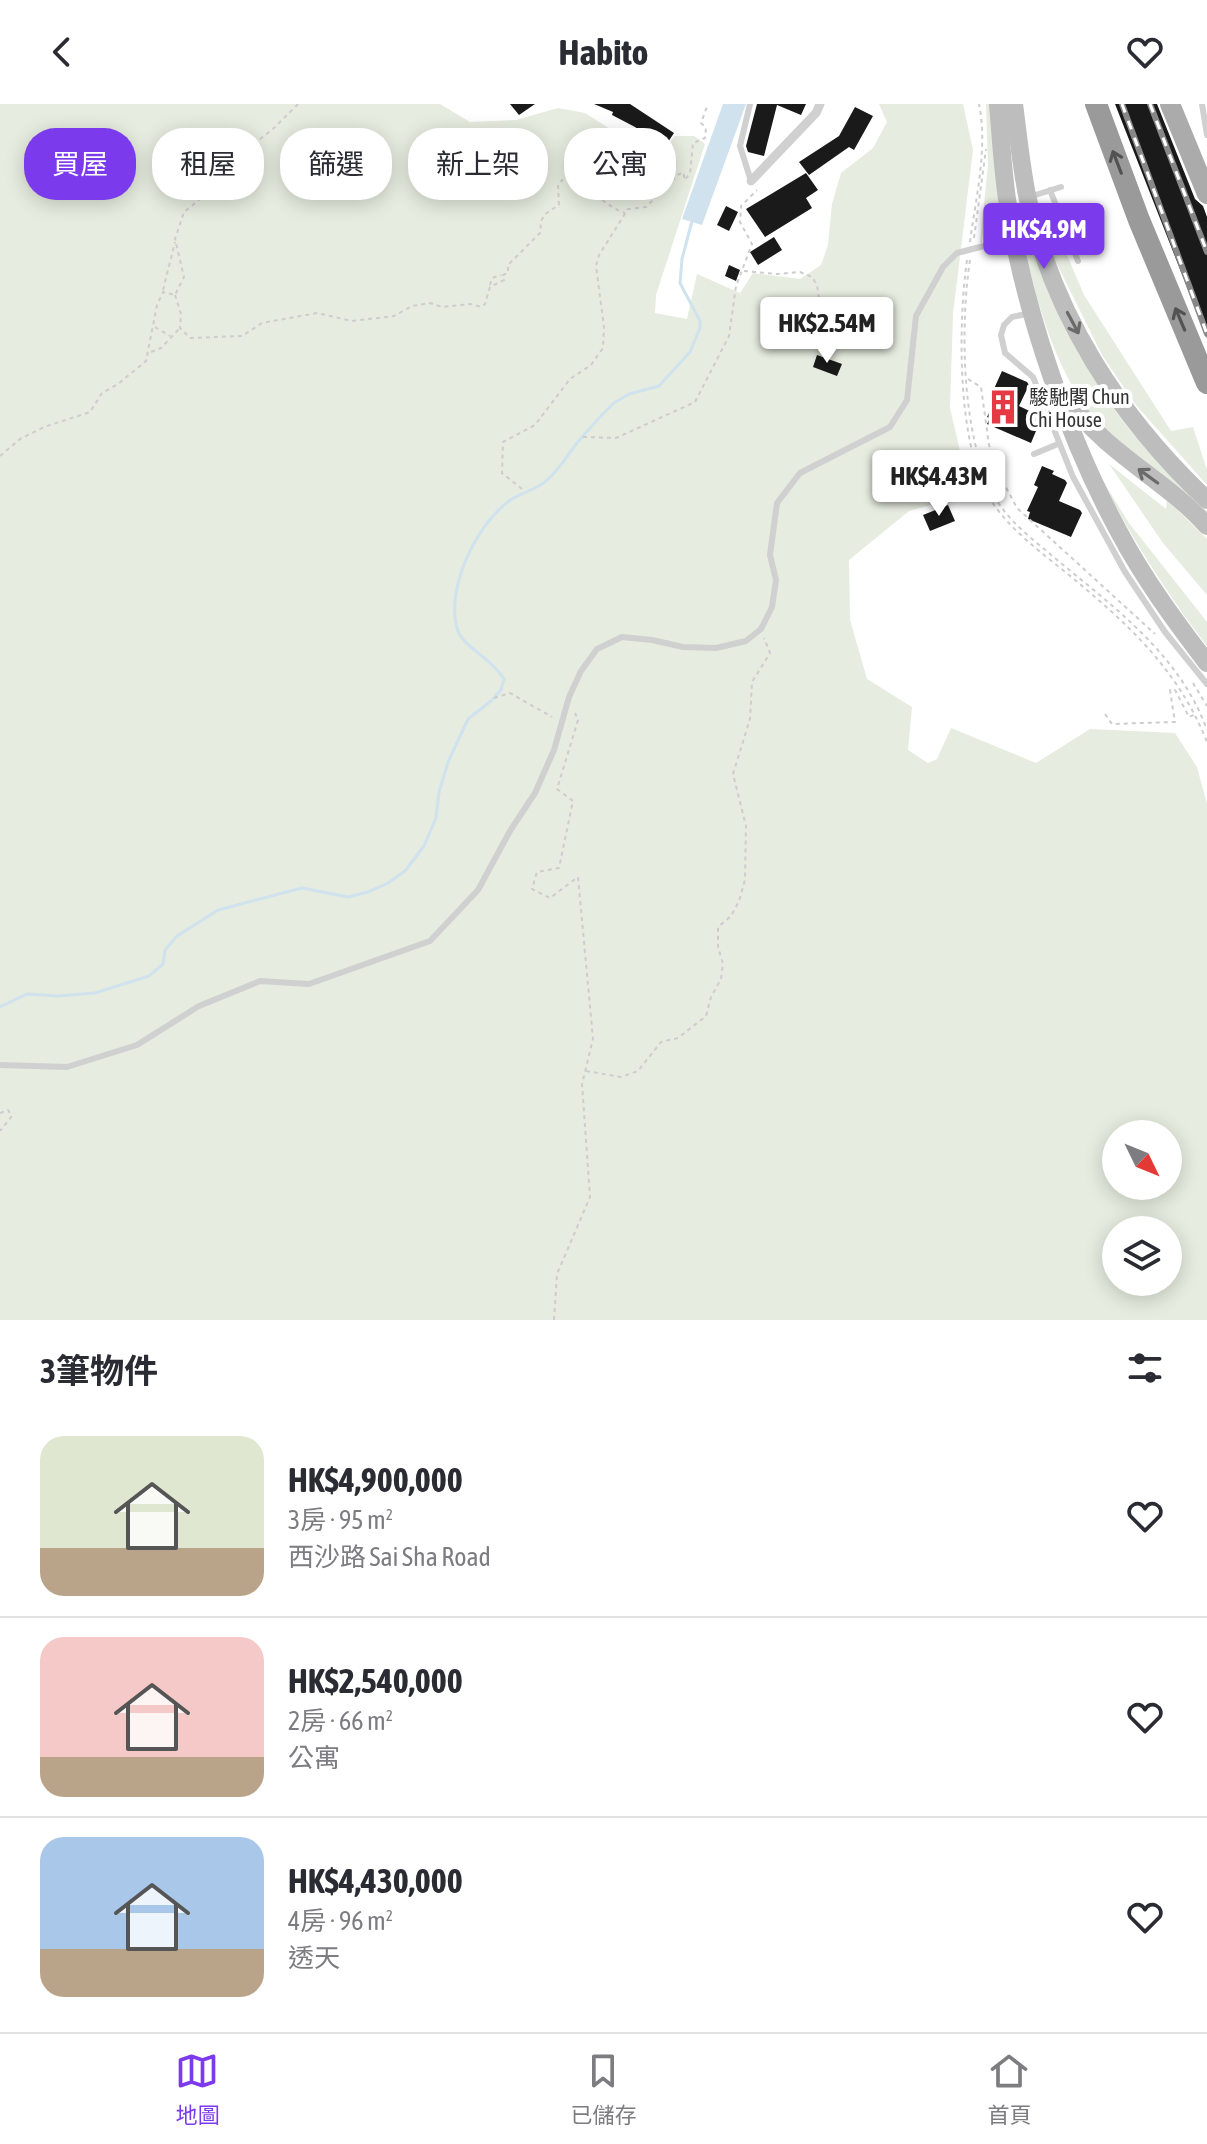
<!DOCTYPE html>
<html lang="zh-TW">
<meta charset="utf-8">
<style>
body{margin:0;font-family:"Asap Condensed","Noto Sans TC",sans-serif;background:#f7f7f7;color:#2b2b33;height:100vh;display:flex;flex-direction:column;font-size:30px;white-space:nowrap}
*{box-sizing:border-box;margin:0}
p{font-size:26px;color:#7c7c81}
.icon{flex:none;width:44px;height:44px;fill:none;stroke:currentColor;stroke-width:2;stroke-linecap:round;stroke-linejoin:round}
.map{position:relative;height:1216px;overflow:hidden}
.panel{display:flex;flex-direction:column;background:#fff;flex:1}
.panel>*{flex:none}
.banner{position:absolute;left:24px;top:24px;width:800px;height:72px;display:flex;gap:16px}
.needle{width:52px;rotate:133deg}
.fabs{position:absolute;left:1102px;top:1016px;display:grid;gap:16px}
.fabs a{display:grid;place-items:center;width:80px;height:80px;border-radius:50%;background:#fff;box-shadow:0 4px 20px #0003;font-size:40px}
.price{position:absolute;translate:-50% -68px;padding:0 18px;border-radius:8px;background:#fff;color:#222;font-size:26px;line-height:52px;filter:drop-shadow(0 2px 4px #0008)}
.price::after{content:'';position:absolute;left:50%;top:48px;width:24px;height:18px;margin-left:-12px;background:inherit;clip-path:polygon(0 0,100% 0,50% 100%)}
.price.on{background:#7c3aed;color:#fff}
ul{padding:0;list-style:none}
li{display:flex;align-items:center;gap:24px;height:200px;padding:0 40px}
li+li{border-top:2px solid #e1e1e2}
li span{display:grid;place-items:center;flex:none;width:224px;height:160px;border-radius:24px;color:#555}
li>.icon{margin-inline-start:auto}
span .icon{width:96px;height:96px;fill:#fffc;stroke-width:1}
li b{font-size:34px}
h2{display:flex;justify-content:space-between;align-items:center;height:96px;padding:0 40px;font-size:34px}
.tag{padding:0 28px;border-radius:32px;background:#fff;box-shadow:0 4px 20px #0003;font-size:28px;line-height:72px}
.tag.on{background:#7c3aed;color:#fff}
header{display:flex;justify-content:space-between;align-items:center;height:104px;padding:0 40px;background:#fff;font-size:36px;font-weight:700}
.tab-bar{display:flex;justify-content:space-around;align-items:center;height:112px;border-top:2px solid #e1e1e2;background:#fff;font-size:22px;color:#7c7c81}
.tab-bar a{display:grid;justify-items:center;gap:4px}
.tab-bar .on{color:#7c3aed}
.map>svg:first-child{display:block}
</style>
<header><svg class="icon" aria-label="back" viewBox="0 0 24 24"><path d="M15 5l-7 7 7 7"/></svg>Habito<svg class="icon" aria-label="heart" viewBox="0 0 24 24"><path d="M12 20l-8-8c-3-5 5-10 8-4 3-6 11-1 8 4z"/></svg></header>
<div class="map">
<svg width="1207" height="1216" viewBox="0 0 1207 1216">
<rect width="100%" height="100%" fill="#fff"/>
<g fill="#e6ecdf" fill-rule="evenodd">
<path d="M0 0H440L470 18 516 16 558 4 585 9 657 55 675 32H694L705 40 656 191 655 209 687 215 697 170 740 189 753 169 800 175 821 161 828 141 832 100 841 69 873 44 887 18 879 0H963L973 46 953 210 950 304 970 390 909 407 849 456 850 516 867 575 912 603 908 646 928 659 937 655 951 624 1036 659 1090 625 1175 629 1197 663 1207 700V1216H0ZM1116 1030H1168V1082H1116ZM1116 1126H1168V1178H1116Z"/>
<path d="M986 0H991L999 102 986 101 982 139H980L988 62Z"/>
<path d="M1019 100C1045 183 1078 263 1134 331 1157 358 1182 382 1207 407V413C1177 389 1143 367 1116 340 1052 277 1033 186 1016 101Z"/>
<path d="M1061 137 1084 191 1171 327 1193 323 1207 366V381L1135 300 1102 251 1048 142Z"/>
<path d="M1109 360 1166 405 1167 396 1207 435V491L1163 439Z"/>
<path d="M1096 366 1129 419 1207 518V542C1164 486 1128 428 1096 366Z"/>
</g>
<path fill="#cfe2ee" d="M723 0H746L702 121 682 115Z"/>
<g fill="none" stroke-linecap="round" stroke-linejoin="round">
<path stroke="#cfe2ee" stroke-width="3" d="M0 903 27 890 58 892 95 889 149 872 163 860 165 846 177 832 218 806 302 784 348 793 368 788 388 779 405 767 424 742 436 714 439 688 448 658 468 615 491 597 501 586 504 575C493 556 464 543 458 527 444 487 476 421 509 397 520 389 536 386 546 377 559 366 567 352 577 339 589 325 601 311 614 299L629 290 659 282 690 248 700 224V217L680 179 682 155 692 117"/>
</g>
<g fill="#1a1a1a">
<path d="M510 0H535L519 11Z"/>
<path d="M594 0H630L674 29 664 44 635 23 612 11 613 8Z"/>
<path d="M757 0H806L801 11 777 1 764 52 748 48 746 42Z"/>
<path d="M1115 0H1157L1195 95 1203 102 1207 113V234Z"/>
<path d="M855 3 873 12 854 46 849 43 809 71 799 58 839 32Z"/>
<path d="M806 69 818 86 806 94 812 104 765 133 746 105Z"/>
<path d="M726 102 738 108 729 127 717 121Z"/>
<path d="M774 133 782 146 758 161 750 148Z"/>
<path d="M729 161 740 166 736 177 725 172Z"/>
<path d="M817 251 842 260 837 272 813 263Z"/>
<path d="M1002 267 1027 278 1029 281 1019 302 1040 312 1041 315 1031 339 987 320 990 314 987 313 998 289 993 287Z"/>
<path d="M1042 362 1054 367 1052 370 1065 376 1067 379 1059 397 1080 406 1082 409 1071 433 1028 415 1030 408 1027 407 1038 383 1034 381Z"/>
<path d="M948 401 955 417 930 427 923 411Z"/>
</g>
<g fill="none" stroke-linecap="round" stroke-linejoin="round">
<g stroke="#cdcdcd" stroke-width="2" stroke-dasharray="4 4" stroke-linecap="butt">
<path d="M974 134 986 45"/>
<path d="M970 138C976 92 988 45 979 0"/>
<path d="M967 156C958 219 956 347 994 401 1014 429 1042 449 1069 471 1128 520 1178 565 1207 638"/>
<path d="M970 156C960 221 961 337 996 395 1010 419 1035 437 1056 455 1115 504 1180 551 1207 626"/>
<path d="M744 167 777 170 800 168 812 173 817 181 819 195 809 242"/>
<path d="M490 181 492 174 501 171"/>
<path d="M163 186 175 138"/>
<path d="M175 191 181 210 180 224 190 234 242 232 262 219 317 209 352 217 394 212 412 202 430 199 442 203 471 200 481 203 485 200 490 183 504 176 503 171 508 169V161L541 128C539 112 546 109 559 101L558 81 562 76C587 78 602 101 625 109"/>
<path d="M155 223 170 232"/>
<path d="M151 248 161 244 179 225"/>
<path d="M968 275 981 283 989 341 1001 374 1017 404 1155 530"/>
<path d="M583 333 616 334 695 298 729 232 736 182 752 140 740 118 741 102 757 86"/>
<path d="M0 352 20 335 44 323 90 308 102 289 118 280 146 257 157 201 163 188 175 191 184 173 175 135 184 108 237 65 255 39 273 25 298 0"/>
<path d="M522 385 502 369 503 338 535 321 570 275 591 261 603 244 604 223 596 162 599 151 628 105 646 103 679 70 684 69V76L690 70 693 39 705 34 706 24 701 19 708 0"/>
<path d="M1193 579 1207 602"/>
<path d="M494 594 510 589 552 613"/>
<path d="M1105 610 1112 620 1175 618 1170 586H1175L1189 613 1194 611"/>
<path d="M586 967 621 973 638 967 661 938 678 934 706 912 711 893 721 875 723 860 718 843V823L731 812 739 797 745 776 746 722 733 670 750 615 752 578 770 549 764 534"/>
<path d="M0 1009 8 1006 12 1012 0 1027"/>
<path d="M554 1216 557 1170 590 1093 582 980 593 935 578 773 550 794 532 785 537 768 559 764 573 697 557 685 578 616 575 609"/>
</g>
<g stroke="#d0d0d0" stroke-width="6">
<path d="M750 0 740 42 751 77"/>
<path d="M1202 0 1207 31"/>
<path d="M1050 86 1078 157"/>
<path d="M1029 93 1061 83"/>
<path d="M1031 209 1012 213 1004 221 1001 231 1005 249 1033 273 1073 373 1125 468 1165 528 1207 580"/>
<path d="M1034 350 1058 340"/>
<path d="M0 961 67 963 137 941 199 902 260 877 309 880 430 837 478 786 510 727 535 689 554 646 569 593 581 567 597 545 622 533 652 536 683 543 716 544 746 537 761 525 772 503 776 476 770 451 777 399 800 369 890 323 907 296 916 212 943 163 957 149 1011 135"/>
</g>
<path stroke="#d0d0d0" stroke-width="9" d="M751 77 816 9 820 0"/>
<g stroke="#bdbdbd" stroke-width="18">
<path d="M998 0C1001 36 1003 73 1009 108 1026 212 1069 336 1119 428 1144 475 1175 517 1207 559"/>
<path d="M1014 0C1018 30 1021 61 1027 91 1052 210 1119 313 1207 396"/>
<path d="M1068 294C1104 349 1164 374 1207 422"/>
</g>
<path stroke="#ababab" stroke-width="20" d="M1170 0 1207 90"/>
<path stroke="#9a9a9a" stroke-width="22" d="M1096 0 1139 116 1207 279"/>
<g stroke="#888" stroke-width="6">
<g id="rail">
<path d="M1122 0 1207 230"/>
<path d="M1150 0 1207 148"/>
</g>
</g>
<use href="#rail" stroke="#fff" stroke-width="3" stroke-dasharray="9" stroke-linecap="butt"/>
</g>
<defs><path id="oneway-shaft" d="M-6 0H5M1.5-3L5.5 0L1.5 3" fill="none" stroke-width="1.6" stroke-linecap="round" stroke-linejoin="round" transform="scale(2)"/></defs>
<g stroke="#525252">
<use href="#oneway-shaft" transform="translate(1117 58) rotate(-111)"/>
<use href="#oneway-shaft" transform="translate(1180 215) rotate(-113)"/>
</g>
<g stroke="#6a6a6a">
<use href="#oneway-shaft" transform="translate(1073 219) rotate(62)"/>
<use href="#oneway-shaft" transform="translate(1148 372) rotate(-144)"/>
</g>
<defs>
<g id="building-bare" transform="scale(2.76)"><path d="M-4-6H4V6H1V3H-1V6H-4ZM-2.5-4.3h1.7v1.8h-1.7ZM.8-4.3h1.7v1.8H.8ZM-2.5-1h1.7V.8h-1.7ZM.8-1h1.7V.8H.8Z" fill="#e63946" stroke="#fff" stroke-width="2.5" paint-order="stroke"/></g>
</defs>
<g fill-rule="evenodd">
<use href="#building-bare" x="1003" y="303"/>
</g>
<g text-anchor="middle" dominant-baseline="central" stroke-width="8" stroke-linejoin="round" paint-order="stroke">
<g font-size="20" fill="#333" stroke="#fff" text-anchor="start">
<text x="1029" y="292">駿馳閣 Chun<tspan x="1029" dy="23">Chi House</tspan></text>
</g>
</g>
</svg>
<div class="fabs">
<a><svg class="needle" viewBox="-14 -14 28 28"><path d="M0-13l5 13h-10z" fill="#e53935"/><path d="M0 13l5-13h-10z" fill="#7c7c81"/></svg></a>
<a><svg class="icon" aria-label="layers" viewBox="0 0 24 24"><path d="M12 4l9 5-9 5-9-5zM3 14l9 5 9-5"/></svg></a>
</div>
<b class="price on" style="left:1044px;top:167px">HK$4.9M</b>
<b class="price" style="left:827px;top:261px">HK$2.54M</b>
<b class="price" style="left:939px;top:414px">HK$4.43M</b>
<div class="banner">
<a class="tag on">買屋</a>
<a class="tag">租屋</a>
<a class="tag">篩選</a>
<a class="tag">新上架</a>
<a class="tag">公寓</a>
</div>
</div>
<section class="panel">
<h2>3筆物件<svg class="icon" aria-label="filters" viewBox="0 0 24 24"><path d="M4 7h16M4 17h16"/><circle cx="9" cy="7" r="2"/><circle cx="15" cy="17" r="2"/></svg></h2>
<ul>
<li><span style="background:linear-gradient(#dfe7d0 70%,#b9a48a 0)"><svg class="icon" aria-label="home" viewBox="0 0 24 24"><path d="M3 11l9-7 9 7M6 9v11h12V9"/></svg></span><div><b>HK$4,900,000</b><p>3房 · 95 m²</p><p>西沙路 Sai Sha Road</p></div><svg class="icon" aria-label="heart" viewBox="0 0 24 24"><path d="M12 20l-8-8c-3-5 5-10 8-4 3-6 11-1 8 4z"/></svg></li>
<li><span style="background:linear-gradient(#f6c9c9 75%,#b9a48a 0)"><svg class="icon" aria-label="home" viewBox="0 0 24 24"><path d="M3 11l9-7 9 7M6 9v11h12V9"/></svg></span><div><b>HK$2,540,000</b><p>2房 · 66 m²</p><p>公寓</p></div><svg class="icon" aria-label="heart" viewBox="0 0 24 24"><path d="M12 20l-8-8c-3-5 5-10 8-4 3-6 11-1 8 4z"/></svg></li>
<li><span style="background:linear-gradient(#a9c7e8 70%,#b9a48a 0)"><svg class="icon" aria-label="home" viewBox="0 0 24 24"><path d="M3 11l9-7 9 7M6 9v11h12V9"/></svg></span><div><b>HK$4,430,000</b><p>4房 · 96 m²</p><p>透天</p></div><svg class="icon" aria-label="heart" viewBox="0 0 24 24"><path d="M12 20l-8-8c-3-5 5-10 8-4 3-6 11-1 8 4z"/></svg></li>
</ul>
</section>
<nav class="tab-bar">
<a class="on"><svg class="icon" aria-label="map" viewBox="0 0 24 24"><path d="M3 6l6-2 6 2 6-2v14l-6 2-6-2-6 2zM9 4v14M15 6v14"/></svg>地圖</a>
<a><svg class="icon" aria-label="saved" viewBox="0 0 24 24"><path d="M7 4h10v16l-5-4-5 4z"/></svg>已儲存</a>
<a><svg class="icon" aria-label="home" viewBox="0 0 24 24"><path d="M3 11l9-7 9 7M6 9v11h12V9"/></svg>首頁</a>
</nav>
